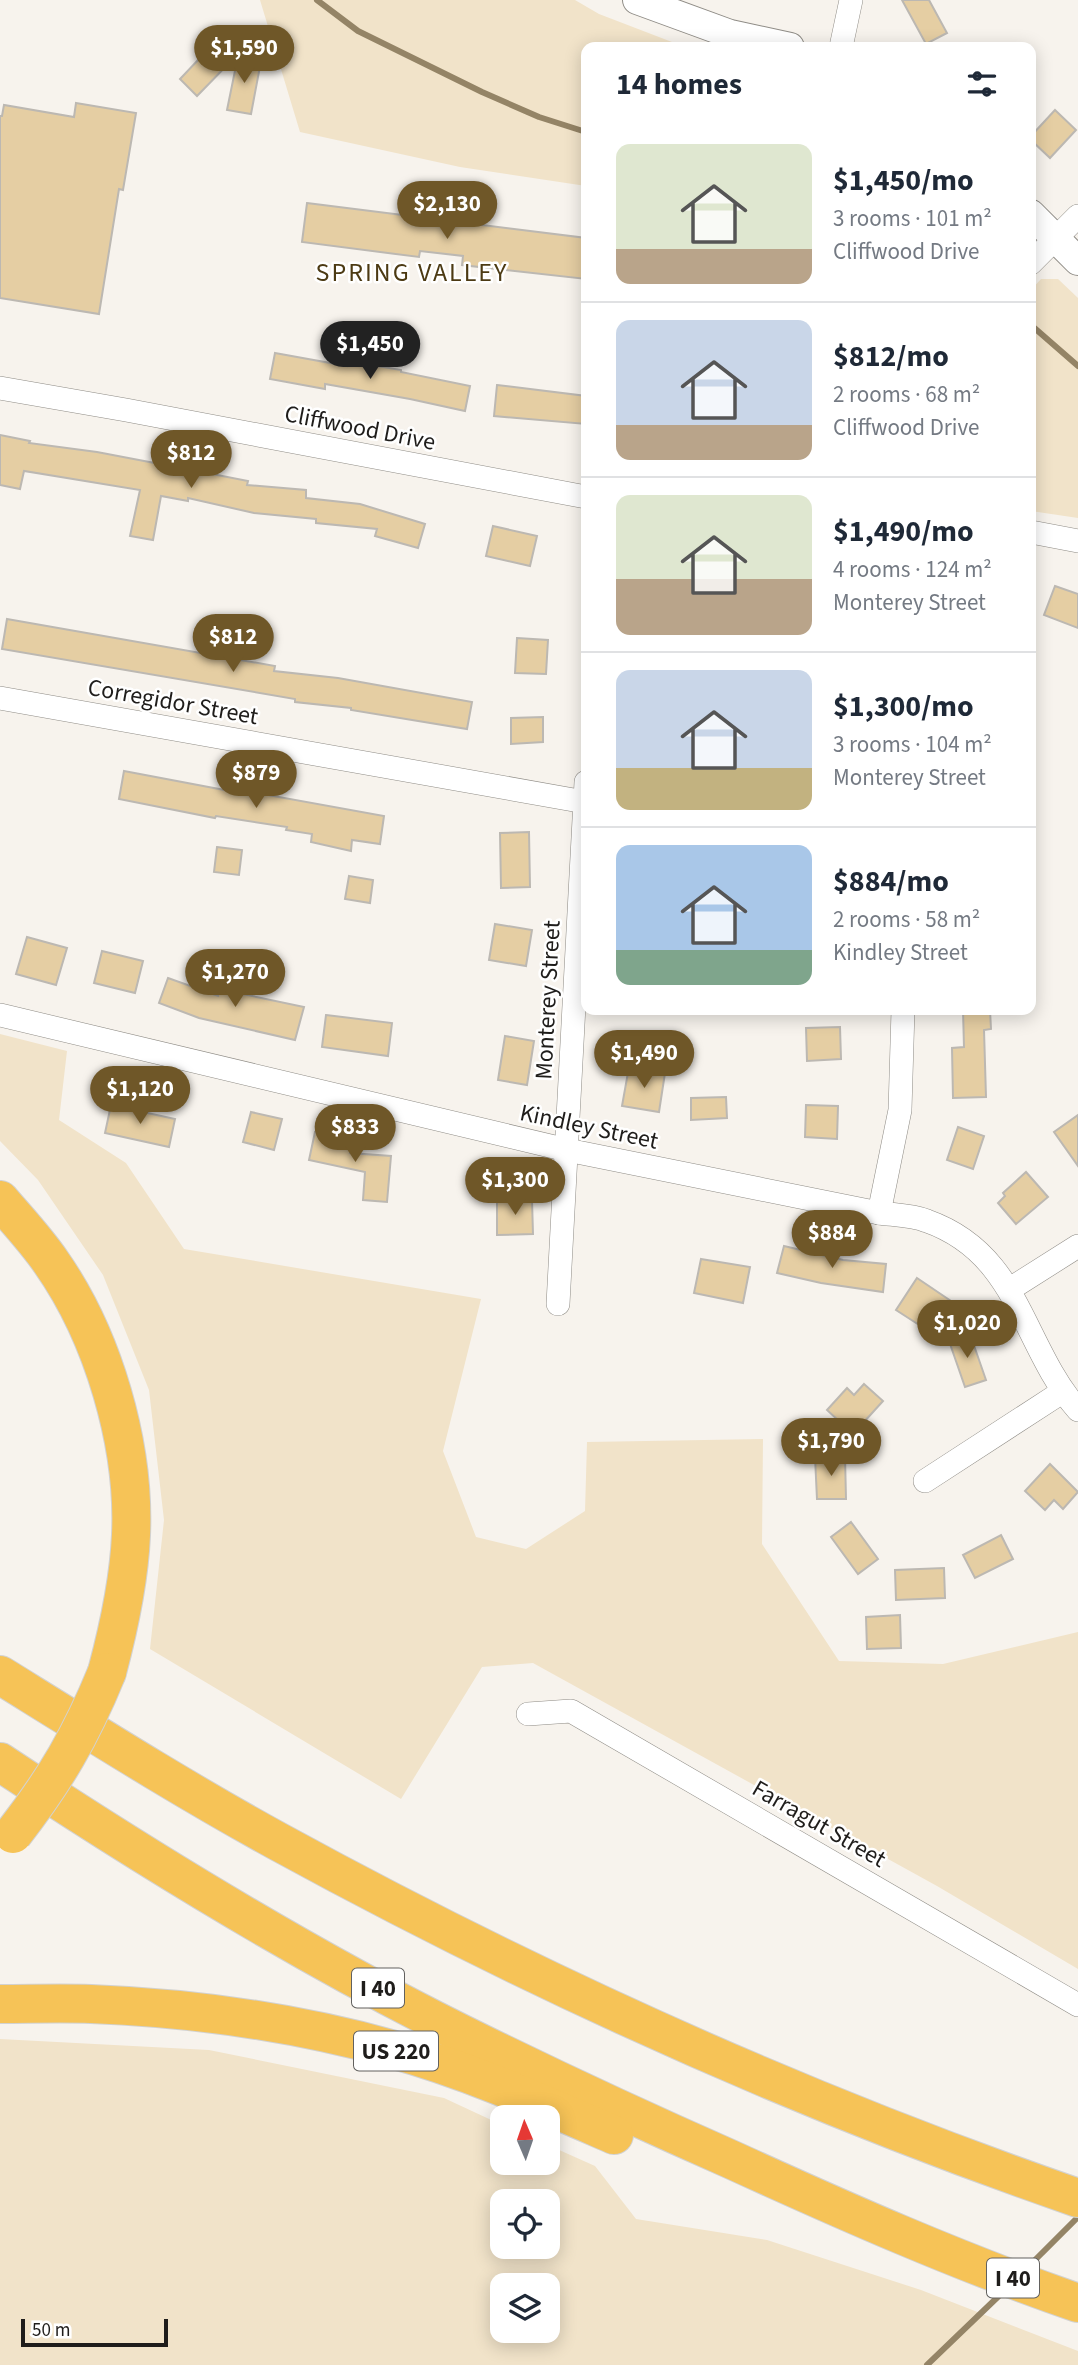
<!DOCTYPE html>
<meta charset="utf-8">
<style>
body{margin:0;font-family:"Source Sans 3",sans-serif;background:#f2f2f3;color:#1f2937;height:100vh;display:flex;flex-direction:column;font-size:26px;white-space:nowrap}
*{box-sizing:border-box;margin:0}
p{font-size:23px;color:#747a83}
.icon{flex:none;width:38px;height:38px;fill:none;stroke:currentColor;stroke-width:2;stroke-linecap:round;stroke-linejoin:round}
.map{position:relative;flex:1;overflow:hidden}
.side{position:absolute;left:581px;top:42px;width:455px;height:973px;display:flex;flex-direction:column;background:#fff;border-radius:14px;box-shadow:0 4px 18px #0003}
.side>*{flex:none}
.needle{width:46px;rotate:358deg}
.controls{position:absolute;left:490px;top:2105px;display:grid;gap:14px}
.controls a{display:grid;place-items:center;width:70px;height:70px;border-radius:14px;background:#fff;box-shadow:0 4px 18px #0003;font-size:35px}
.scale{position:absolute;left:21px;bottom:18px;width:147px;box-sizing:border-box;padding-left:7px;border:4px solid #1f1d1b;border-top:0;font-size:19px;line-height:24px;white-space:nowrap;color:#1f1d1b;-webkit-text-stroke:5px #fff;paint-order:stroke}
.price{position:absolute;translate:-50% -60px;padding:0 16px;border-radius:24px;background:#6f5728;color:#fff;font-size:23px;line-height:46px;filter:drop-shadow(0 2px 4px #0008)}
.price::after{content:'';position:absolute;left:50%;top:42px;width:21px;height:16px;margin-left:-10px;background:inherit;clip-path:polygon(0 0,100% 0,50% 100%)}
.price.current{background:#222;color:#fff}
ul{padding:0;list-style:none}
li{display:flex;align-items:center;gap:21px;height:175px;padding:0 35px}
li+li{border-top:2px solid #e0e1e3}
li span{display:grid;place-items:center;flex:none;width:196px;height:140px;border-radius:14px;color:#555}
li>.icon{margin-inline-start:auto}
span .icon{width:84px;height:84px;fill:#fffc;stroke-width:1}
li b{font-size:30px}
h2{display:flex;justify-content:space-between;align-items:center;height:84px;padding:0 35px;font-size:30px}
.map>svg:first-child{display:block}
</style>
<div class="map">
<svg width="1078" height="2365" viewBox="0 0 1078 2365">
<rect width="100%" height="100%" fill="#f7f3ed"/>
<g fill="#f1e3c9" fill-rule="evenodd">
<path d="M260 0H575L599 14 685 47H586V186L460 167 300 132Z"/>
<path d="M1041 279H1058L1078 298V518L1031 511V290Z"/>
<path d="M0 1034 67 1051 59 1120 126 1163 184 1249 481 1299 443 1451 476 1537 526 1549 585 1511 587 1442 763 1439 762 1544 839 1661 943 1664 1078 1632V1969L937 1886 533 1663 482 1667 401 1799 150 1649 164 1520 149 1390 103 1275 38 1180 0 1141Z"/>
<path d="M0 2039 209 2050 444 2098 502 2125V2163H548V2145L595 2166 636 2219 767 2240 921 2290 1078 2351V2365H0ZM502 2202H548V2247H502ZM502 2286H548V2331H502Z"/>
</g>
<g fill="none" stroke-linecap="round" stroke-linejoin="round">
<g stroke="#948466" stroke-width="6">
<path d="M317 0 358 31 482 92 539 117 586 132"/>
<path d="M1031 325 1078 366"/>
<path d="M1024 2271 1078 2217"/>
<path d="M927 2365 1004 2291"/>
</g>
</g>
<g fill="#e5cea3" stroke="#bcb8b2" stroke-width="2">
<path d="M902 0H929L947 33 926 44Z"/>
<path d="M218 39 236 56 197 96 180 79Z"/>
<path d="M238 56 261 61 251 114 227 110Z"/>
<path d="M76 103 136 113 123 190 119 189 99 314 0 298V116H2L4 105 74 117Z"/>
<path d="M1055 110 1076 130 1050 158 1031 140V136Z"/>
<path d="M307 203 586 238V279L462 265 463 256 420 251 419 257 302 242Z"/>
<path d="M275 353 347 366 348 361 401 370V372L470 386 465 411 410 399 325 384V389L270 379Z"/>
<path d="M497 385 586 396V424L494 416Z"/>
<path d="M0 435 30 441 29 443 97 452 207 473 248 481 247 485 306 490V498L360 504 425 524 418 548 375 536 377 529 316 523V519L254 513 188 498V501L161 496 153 540 130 536 140 490 24 471 20 489 0 485Z"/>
<path d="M493 526 537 536 530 566 486 556Z"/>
<path d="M1055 586 1078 594V628L1044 615Z"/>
<path d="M7 619 275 666 274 671 338 678 472 702 467 729 351 710V708L295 702V699L2 649Z"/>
<path d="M517 638 548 640 546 674 515 673Z"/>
<path d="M543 717V742L511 744V718Z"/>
<path d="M124 771 235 792V789L384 816 380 844 352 840 351 851 311 842 312 834 286 830 287 827 216 816 215 818 119 799Z"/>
<path d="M529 832 530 887 501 888 500 833Z"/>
<path d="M217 847 242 850 239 875 214 872Z"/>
<path d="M349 876 373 880 370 903 345 899Z"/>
<path d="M495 924 532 930 526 966 489 960Z"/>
<path d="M27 937 67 948 56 985 16 974Z"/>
<path d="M102 951 143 961 135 993 94 983Z"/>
<path d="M168 978 218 996 219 989 304 1007 295 1040 199 1018 159 1003Z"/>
<path d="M963 1010H990L991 1029 984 1030 986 1097 953 1098 952 1048 964 1047Z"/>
<path d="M326 1015 392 1023 388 1056 322 1047Z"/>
<path d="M840 1027 841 1059 807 1061 806 1028Z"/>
<path d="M505 1036 534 1041 527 1085 498 1080Z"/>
<path d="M629 1067 665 1073 659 1112 622 1106Z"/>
<path d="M726 1097 727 1118 691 1120V1098Z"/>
<path d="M111 1105 175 1119 169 1147 105 1133Z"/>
<path d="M806 1105 838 1106 837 1139 805 1137Z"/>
<path d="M251 1112 282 1119 274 1150 243 1142Z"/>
<path d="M1078 1115V1166L1054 1132Z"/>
<path d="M958 1127 984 1136 973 1169 947 1160Z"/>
<path d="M315 1132 353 1141 350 1153 391 1156 387 1202 363 1200 365 1172 309 1160Z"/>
<path d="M1026 1172 1048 1197 1016 1224 998 1203 1005 1196 1003 1193Z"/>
<path d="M497 1200H532L533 1234 497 1235Z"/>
<path d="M784 1246 843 1260 886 1264 883 1292 821 1283 777 1273Z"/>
<path d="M701 1259 750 1267 743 1303 694 1293Z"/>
<path d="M917 1278 951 1301 930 1332 896 1310Z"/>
<path d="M970 1334 986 1380 965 1387 949 1341Z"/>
<path d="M864 1384 883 1401 853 1434 827 1410 847 1388 854 1395Z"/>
<path d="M845 1456 846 1499H817L815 1457Z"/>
<path d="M1050 1464 1078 1492 1063 1509 1054 1500 1045 1510 1025 1491Z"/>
<path d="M851 1522 878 1559 858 1574 831 1537Z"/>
<path d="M1001 1535 1013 1559 975 1578 963 1555Z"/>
<path d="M944 1568 945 1598 896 1600 895 1570Z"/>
<path d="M900 1615 901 1648 867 1649 866 1617Z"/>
</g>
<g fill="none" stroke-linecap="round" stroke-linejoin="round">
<g stroke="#8f8c86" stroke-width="24">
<g id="minor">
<path d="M841 47 851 0"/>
<path d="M1031 263 1078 216"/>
<path d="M0 388 126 410 586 497"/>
<path d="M1031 532 1078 541"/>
<path d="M0 698 585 802"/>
<path d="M0 1015 567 1150 879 1213C894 1215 912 1215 927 1221 1020 1254 1021 1344 1078 1410"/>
<path d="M879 1213 900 1110 903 1010"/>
<path d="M1010 1289 1078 1246"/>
<path d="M558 1304 586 782"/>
<path d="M925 1481 1062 1392"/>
<path d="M528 1714 571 1711 1078 2005"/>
</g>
</g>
<g stroke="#8f8c86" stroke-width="30">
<g id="tertiary">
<path d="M637 0 730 34 790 47"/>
<path d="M1031 214 1078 261"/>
</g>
</g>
<g stroke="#d2d2d1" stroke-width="40">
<g id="motorway">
<path d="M0 1200C17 1220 36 1240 51 1262 103 1336 135 1444 131 1535 129 1582 119 1627 107 1672"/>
<path d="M0 1675C92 1732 184 1790 279 1842 535 1982 803 2103 1078 2198"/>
<path d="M0 1762C148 1860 301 1954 460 2033 549 2077 639 2119 730 2159 844 2211 959 2262 1078 2303"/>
<path d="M0 2004C30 2004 61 2003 91 2004 191 2008 294 2022 391 2049 468 2070 541 2103 614 2135"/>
</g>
</g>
<use href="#minor" stroke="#fff" stroke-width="23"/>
<use href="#tertiary" stroke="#fff" stroke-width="28"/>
<use href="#motorway" stroke="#f6c357" stroke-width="38"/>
<g stroke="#d2d2d1" stroke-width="40" stroke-linecap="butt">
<path id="motorway-bridge" d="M13 1834C55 1780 81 1736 107 1672"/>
</g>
<use href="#motorway-bridge" stroke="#f6c357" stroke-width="38"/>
</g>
<g text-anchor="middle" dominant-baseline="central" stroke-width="5" stroke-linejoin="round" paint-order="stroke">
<g fill="#fff" stroke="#62615f" stroke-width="2">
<rect x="352" y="1968.5" width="52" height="39" rx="5"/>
<rect x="354" y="2031.5" width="84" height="39" rx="5"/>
<rect x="987" y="2258.5" width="52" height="39" rx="5"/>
</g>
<g font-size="23" font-weight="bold" fill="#1f1d1b">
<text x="378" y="1988">I 40</text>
<text x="396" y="2051">US 220</text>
<text x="1013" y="2278">I 40</text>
</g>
<g font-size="24" fill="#1f1d1b" stroke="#fff">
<text transform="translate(360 428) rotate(11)">Cliffwood Drive</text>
<text transform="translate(173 702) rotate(10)">Corregidor Street</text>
<text transform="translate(548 1000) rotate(-87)">Monterey Street</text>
<text transform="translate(589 1127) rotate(12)">Kindley Street</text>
<text transform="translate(819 1824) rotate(30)">Farragut Street</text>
</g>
<g font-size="26" letter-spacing="2" fill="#4c3a13" stroke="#fff">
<text x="412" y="272">SPRING VALLEY</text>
</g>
</g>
</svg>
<div class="controls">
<a><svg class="needle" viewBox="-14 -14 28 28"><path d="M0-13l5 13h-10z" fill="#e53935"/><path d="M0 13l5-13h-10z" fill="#747a83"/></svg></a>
<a><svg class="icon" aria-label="locate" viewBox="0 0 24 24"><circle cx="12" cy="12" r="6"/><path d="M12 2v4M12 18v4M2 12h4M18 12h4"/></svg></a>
<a><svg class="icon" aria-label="layers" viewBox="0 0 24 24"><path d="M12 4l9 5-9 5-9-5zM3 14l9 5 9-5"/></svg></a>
</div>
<div class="scale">50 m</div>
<b class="price" style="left:244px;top:85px">$1,590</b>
<b class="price" style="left:447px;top:241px">$2,130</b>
<b class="price current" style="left:370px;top:381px">$1,450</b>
<b class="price" style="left:191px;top:490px">$812</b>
<b class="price" style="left:233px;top:674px">$812</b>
<b class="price" style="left:256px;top:810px">$879</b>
<b class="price" style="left:235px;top:1009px">$1,270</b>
<b class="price" style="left:644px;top:1090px">$1,490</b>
<b class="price" style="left:140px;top:1126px">$1,120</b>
<b class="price" style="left:355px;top:1164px">$833</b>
<b class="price" style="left:515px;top:1217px">$1,300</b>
<b class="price" style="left:832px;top:1270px">$884</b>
<b class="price" style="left:967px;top:1360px">$1,020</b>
<b class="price" style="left:831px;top:1478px">$1,790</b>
<section class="side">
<h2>14 homes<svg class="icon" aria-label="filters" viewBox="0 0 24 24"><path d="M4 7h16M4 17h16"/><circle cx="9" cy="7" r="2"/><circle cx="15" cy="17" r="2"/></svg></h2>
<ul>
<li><span style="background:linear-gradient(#dfe7d0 75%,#b9a48a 0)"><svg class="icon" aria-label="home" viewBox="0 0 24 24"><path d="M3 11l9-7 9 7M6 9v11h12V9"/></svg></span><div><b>$1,450/mo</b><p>3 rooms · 101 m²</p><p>Cliffwood Drive</p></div></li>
<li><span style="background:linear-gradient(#c9d6e8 75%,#b9a48a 0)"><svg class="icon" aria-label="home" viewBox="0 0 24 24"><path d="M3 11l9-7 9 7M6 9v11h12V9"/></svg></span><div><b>$812/mo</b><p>2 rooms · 68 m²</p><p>Cliffwood Drive</p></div></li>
<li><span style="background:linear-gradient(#dfe7d0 60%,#b9a48a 0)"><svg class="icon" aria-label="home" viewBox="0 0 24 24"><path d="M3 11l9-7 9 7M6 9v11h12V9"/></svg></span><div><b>$1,490/mo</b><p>4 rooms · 124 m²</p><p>Monterey Street</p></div></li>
<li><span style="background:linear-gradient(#c9d6e8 70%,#c2b280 0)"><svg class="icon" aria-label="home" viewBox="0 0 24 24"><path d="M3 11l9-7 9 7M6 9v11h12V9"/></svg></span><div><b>$1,300/mo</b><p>3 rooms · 104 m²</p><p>Monterey Street</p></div></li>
<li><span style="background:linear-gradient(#a9c7e8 75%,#7fa58c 0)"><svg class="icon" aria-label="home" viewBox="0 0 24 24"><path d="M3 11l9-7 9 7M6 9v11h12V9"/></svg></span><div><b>$884/mo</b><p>2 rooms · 58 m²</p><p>Kindley Street</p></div></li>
</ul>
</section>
</div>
